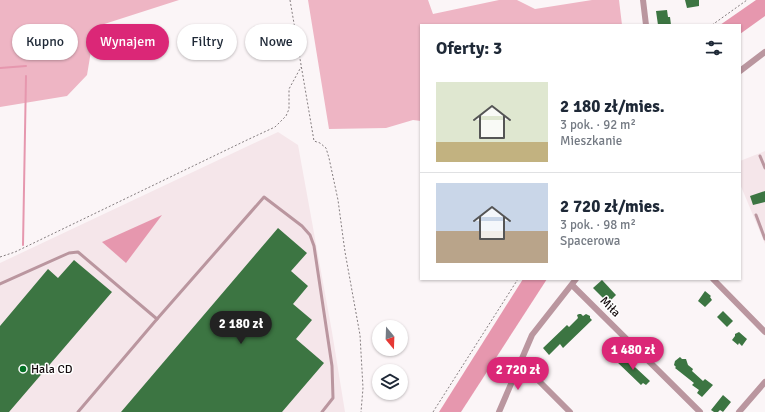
<!DOCTYPE html>
<html lang="pl">
<meta charset="utf-8">
<style>
body{margin:0;font-family:Signika,sans-serif;background:#f6f6f7;color:#1f2937;height:100vh;display:flex;flex-direction:column;font-size:15px;white-space:nowrap}
*{box-sizing:border-box;margin:0}
p{font-size:13px;color:#747a83}
.icon{flex:none;width:22px;height:22px;fill:none;stroke:currentColor;stroke-width:2;stroke-linecap:round;stroke-linejoin:round}
.map{position:relative;flex:1;overflow:hidden}
.panel{position:absolute;left:420px;top:24px;width:321px;height:256px;display:flex;flex-direction:column;background:#fff;border-radius:0px;box-shadow:0 1px 3px #0004}
.panel>*{flex:none}
.top-card{position:absolute;left:12px;top:24px;width:348px;height:36px;display:flex;gap:8px}
.needle{width:26px;rotate:161deg}
.buttons{position:absolute;left:372px;top:320px;display:grid;gap:8px}
.buttons a{display:grid;place-items:center;width:36px;height:36px;border-radius:50%;background:#fff;box-shadow:0 1px 3px #0004;font-size:20px}
.price{position:absolute;translate:-50% -34px;padding:0 9px;border-radius:14px;background:#db2777;color:#fff;font-size:13px;line-height:26px;filter:drop-shadow(0 1px 2px #0008)}
.price::after{content:'';position:absolute;left:50%;top:24px;width:12px;height:9px;margin-left:-6px;background:inherit;clip-path:polygon(0 0,100% 0,50% 100%)}
.price.current{background:#222;color:#fff}
ul{padding:0;list-style:none}
li{display:flex;align-items:center;gap:12px;height:100px;padding:0 16px}
li+li{border-top:1px solid #e0e1e3}
li span{display:grid;place-items:center;flex:none;width:112px;height:80px;border-radius:0px;color:#555}
li>.icon{margin-inline-start:auto}
span .icon{width:48px;height:48px;fill:#fffc;stroke-width:1}
li b{font-size:17px}
h2{display:flex;justify-content:space-between;align-items:center;height:48px;padding:0 16px;font-size:17px}
.chip{padding:0 14px;border-radius:18px;background:#fff;box-shadow:0 1px 3px #0004;font-size:14px;line-height:36px}
.chip.current{background:#db2777;color:#fff}
.map>svg:first-child{display:block}
</style>
<div class="map">
<svg width="765" height="412" viewBox="0 0 765 412">
<rect width="100%" height="100%" fill="#fbf5f7"/>
<g fill="#f5e6ea">
<path d="M278 132 298 145 332 332 345 412H0V263Z"/>
<path d="M765 151V244L740 184V161Z"/>
</g>
<g fill="#eeb5c4">
<path d="M0 0H179L95 27 87 75 67 96 0 107Z"/>
<path d="M308 0H428L433 14 499 0H517L535 9 592 0H619L622 25H421V121L413 120 386 128 329 129Z"/>
</g>
<g fill="#e697ae">
<path d="M756 0H765V16L740 34V25H720Z"/>
<path d="M162 215 126 263 102 242Z"/>
<path d="M523 279H547L461 412H439Z"/>
</g>
<g fill="none" stroke-linecap="round" stroke-linejoin="round">
<g stroke="#e697ae" stroke-width="2">
<path d="M0 68 26 66"/>
<path d="M23 245 26 76"/>
</g>
</g>
<g fill="#3c7542">
<path d="M685 0H699V6L687 8Z"/>
<path d="M667 10 668 17H670L671 25H658L656 11Z"/>
<path d="M765 191V202L753 205 750 196Z"/>
<path d="M278 228 307 253 291 271 308 286 293 304 312 320 296 339 324 363 282 412H121Z"/>
<path d="M74 260 112 292 9 412H0V326L48 269 58 278Z"/>
<path d="M602 280 616 295 608 303 593 288Z"/>
<path d="M705 291 711 296 710 297 712 300 705 307 698 301Z"/>
<path d="M723 311 733 321 727 327 717 317Z"/>
<path d="M579 314H581L583 316 586 314 590 316V318L592 320 563 348 560 344 549 355 543 348 567 325 569 327 578 318 577 315Z"/>
<path d="M739 332 747 339 742 346 739 343 738 345 732 340 735 336V334Z"/>
<path d="M622 355 650 381 646 385 643 383 641 385 616 361Z"/>
<path d="M680 357 682 359H686L688 365 693 369 692 371 703 381 705 379 713 385 702 397 697 393 699 390 692 385 694 383 675 368 676 367 674 365 675 361Z"/>
<path d="M723 395 731 402 723 412 720 410 718 412H714L711 410Z"/>
</g>
<g fill="none" stroke-linecap="round" stroke-linejoin="round">
<g stroke="#847d7f" stroke-width="1" stroke-dasharray="2 2" stroke-linecap="butt">
<path d="M290 0 314 141 320 143 326 148 329 158 338 200 345 252 360 335 363 388 361 412"/>
<path d="M712 25 747 0"/>
<path d="M0 257 15 252 247 140 275 127 286 116 289 109V89L301 67"/>
<path d="M433 412 518 279"/>
</g>
<g stroke="#ba969f" stroke-width="3">
<path d="M760 156 765 168"/>
<path d="M756 215 765 239"/>
<path d="M0 284 69 253 78 252 157 319"/>
<path d="M78 412 157 319 264 197 302 226 310 235 314 246 332 366 333 398 322 412"/>
</g>
<g stroke="#ba969f" stroke-width="6">
<path d="M643 0 646 25"/>
<path d="M740 71 765 52"/>
<path d="M713 279 765 332"/>
<path d="M572 285 700 412"/>
<path d="M521 363 570 412"/>
<path d="M499 412 532 335 576 279"/>
<path d="M739 412 765 382"/>
</g>
</g>
<circle fill="#037124" stroke="#fff" stroke-width="1.5" cx="23" cy="369" r="4"/>
<g text-anchor="middle" dominant-baseline="central" stroke-width="3" stroke-linejoin="round" paint-order="stroke">
<g font-size="12" fill="#140b0d" stroke="#fff">
<text transform="translate(610 307) rotate(45)">Miła</text>
</g>
<g font-size="12" fill="#140b0d" stroke="#fff" text-anchor="start">
<text x="31" y="369">Hala CD</text>
</g>
</g>
</svg>
<div class="buttons">
<a><svg class="needle" viewBox="-14 -14 28 28"><path d="M0-13l5 13h-10z" fill="#e53935"/><path d="M0 13l5-13h-10z" fill="#747a83"/></svg></a>
<a><svg class="icon" aria-label="layers" viewBox="0 0 24 24"><path d="M12 4l9 5-9 5-9-5zM3 14l9 5 9-5"/></svg></a>
</div>
<b class="price current" style="left:241px;top:345px">2 180 zł</b>
<b class="price" style="left:633px;top:371px">1 480 zł</b>
<b class="price" style="left:518px;top:391px">2 720 zł</b>
<div class="top-card">
<a class="chip">Kupno</a>
<a class="chip current">Wynajem</a>
<a class="chip">Filtry</a>
<a class="chip">Nowe</a>
</div>
<section class="panel">
<h2>Oferty: 3<svg class="icon" aria-label="filters" viewBox="0 0 24 24"><path d="M4 7h16M4 17h16"/><circle cx="9" cy="7" r="2"/><circle cx="15" cy="17" r="2"/></svg></h2>
<ul>
<li><span style="background:linear-gradient(#dfe7d0 75%,#c2b280 0)"><svg class="icon" aria-label="home" viewBox="0 0 24 24"><path d="M3 11l9-7 9 7M6 9v11h12V9"/></svg></span><div><b>2 180 zł/mies.</b><p>3 pok. · 92 m²</p><p>Mieszkanie</p></div></li>
<li><span style="background:linear-gradient(#c9d6e8 60%,#b9a48a 0)"><svg class="icon" aria-label="home" viewBox="0 0 24 24"><path d="M3 11l9-7 9 7M6 9v11h12V9"/></svg></span><div><b>2 720 zł/mies.</b><p>3 pok. · 98 m²</p><p>Spacerowa</p></div></li>
</ul>
</section>
</div>
